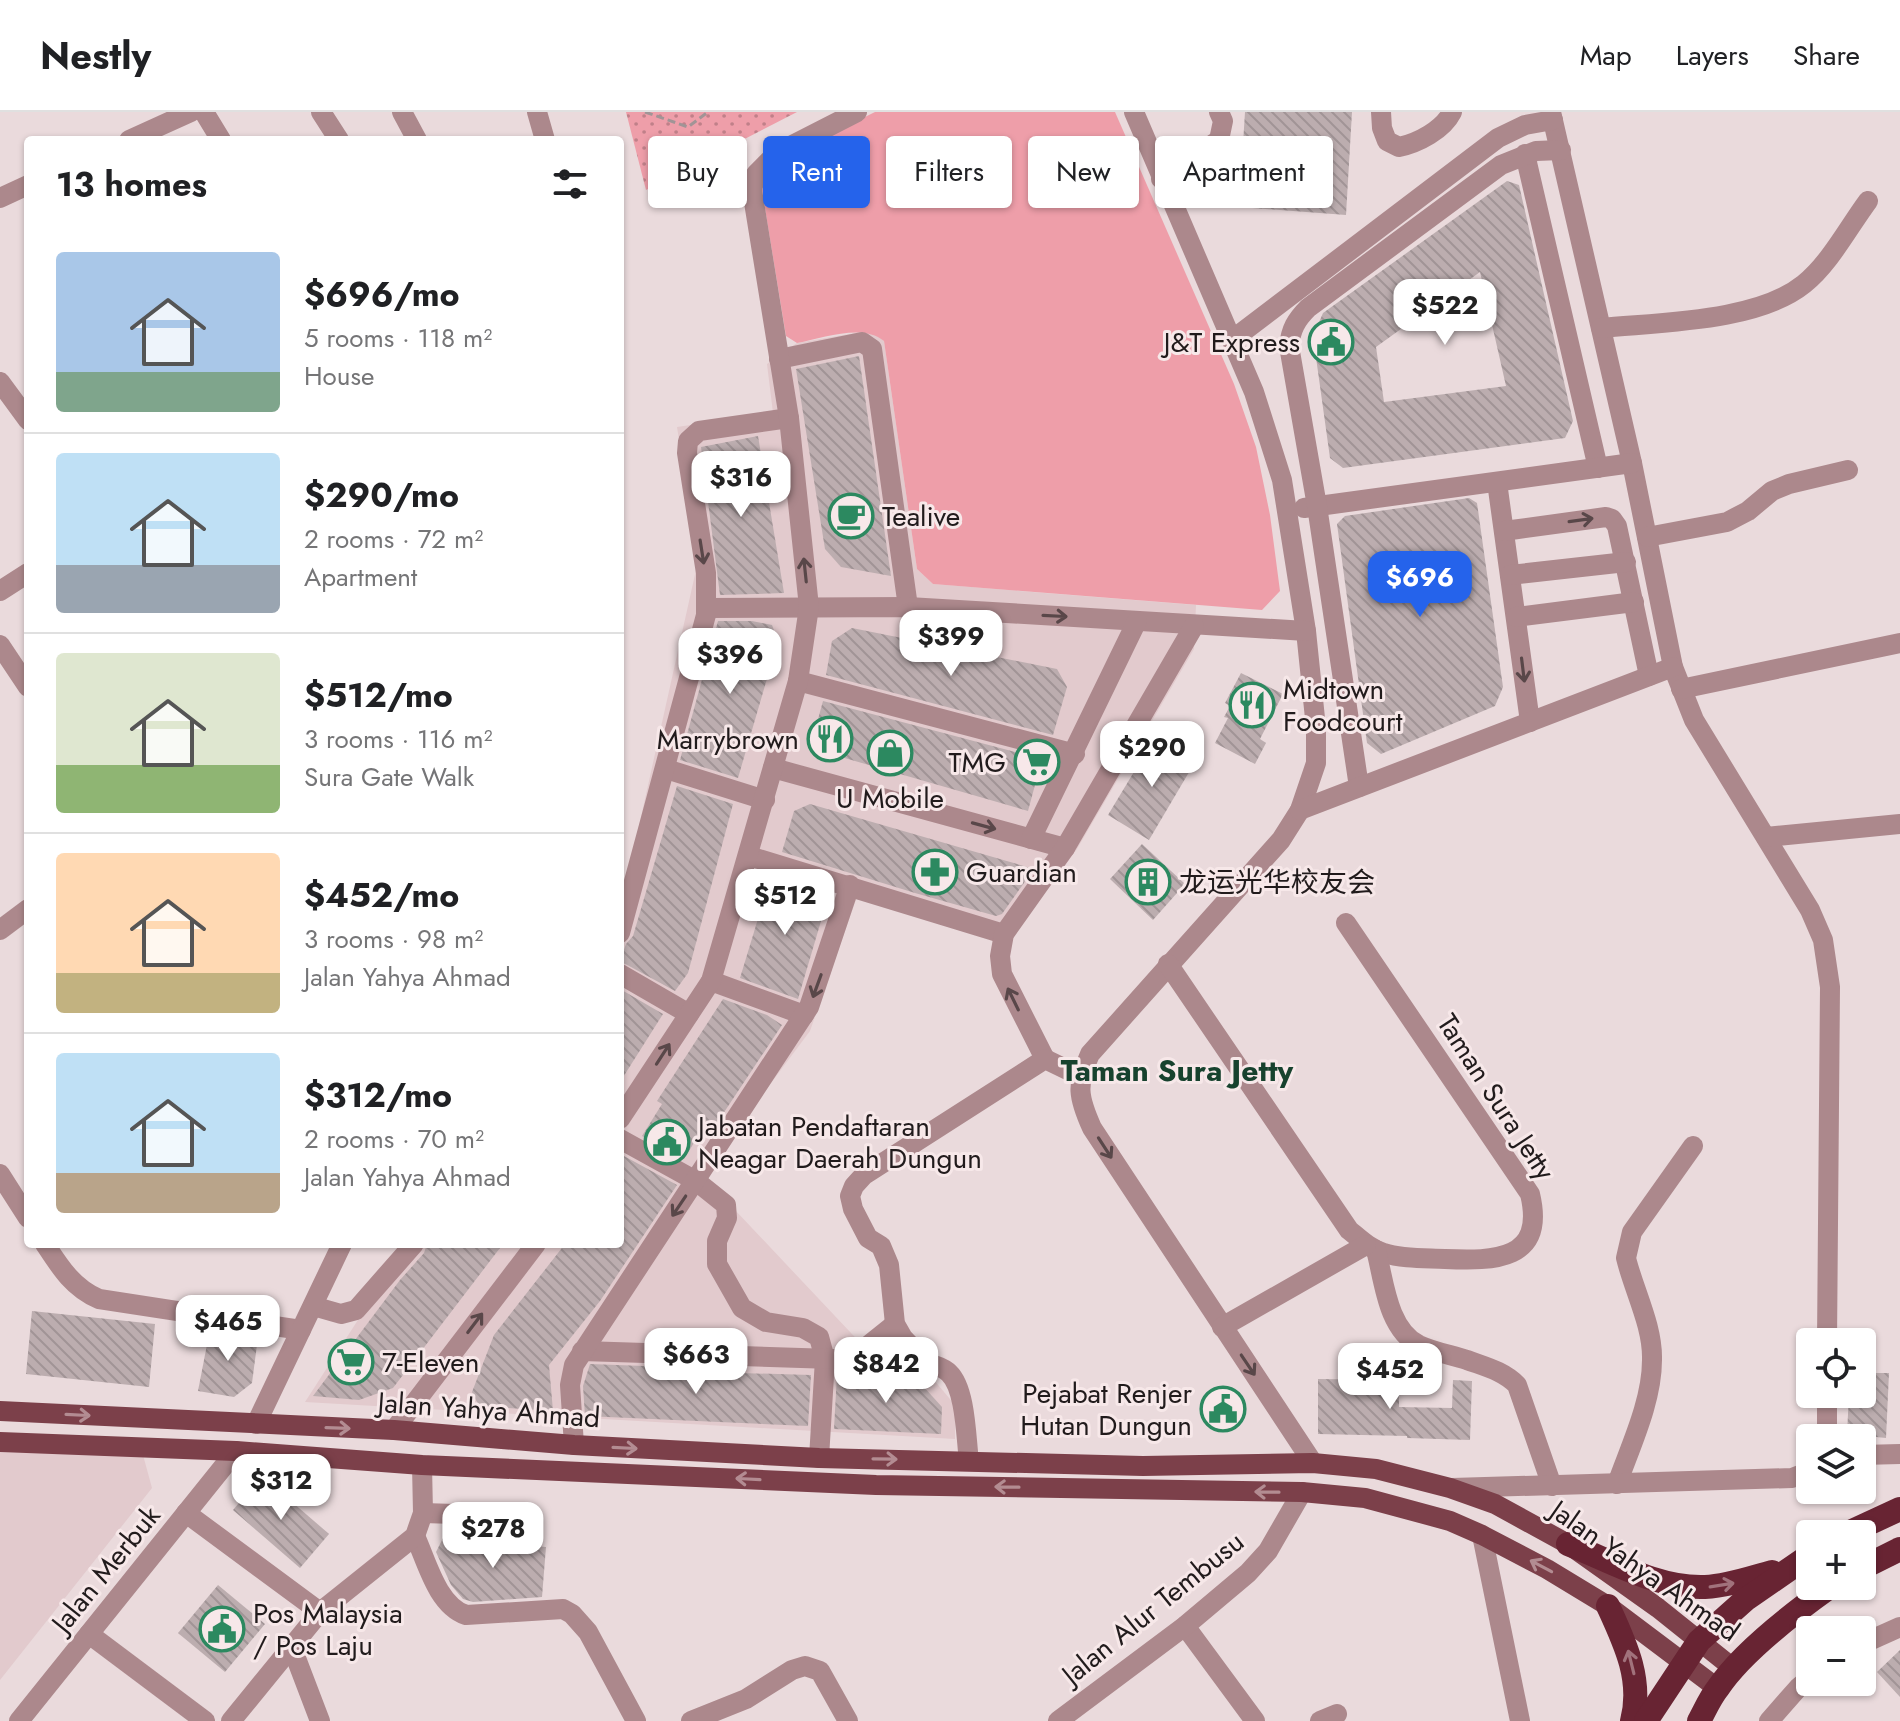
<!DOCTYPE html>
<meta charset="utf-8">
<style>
body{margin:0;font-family:Jost,"Noto Sans SC",sans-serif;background:#f6f6f6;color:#202124;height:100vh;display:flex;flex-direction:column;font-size:30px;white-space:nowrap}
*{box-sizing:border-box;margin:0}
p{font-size:26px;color:#757577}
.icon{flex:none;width:44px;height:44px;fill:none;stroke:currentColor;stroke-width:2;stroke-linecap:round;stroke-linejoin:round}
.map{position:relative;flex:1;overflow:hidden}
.details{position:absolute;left:24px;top:24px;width:600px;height:1112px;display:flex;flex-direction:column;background:#fff;border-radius:8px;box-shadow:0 2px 6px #0004}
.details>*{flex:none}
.hud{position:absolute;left:648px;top:24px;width:760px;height:72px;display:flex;gap:16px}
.buttons{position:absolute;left:1796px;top:1216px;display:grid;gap:16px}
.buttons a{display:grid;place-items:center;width:80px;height:80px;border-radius:8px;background:#fff;box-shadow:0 2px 6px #0004;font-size:40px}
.price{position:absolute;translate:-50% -68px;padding:0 18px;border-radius:16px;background:#fff;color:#222;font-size:26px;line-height:52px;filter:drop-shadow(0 2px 4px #0008)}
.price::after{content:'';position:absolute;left:50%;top:48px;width:24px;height:18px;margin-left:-12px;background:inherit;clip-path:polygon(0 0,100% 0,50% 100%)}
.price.on{background:#2563eb;color:#fff}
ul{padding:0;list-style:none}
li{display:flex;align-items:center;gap:24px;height:200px;padding:0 32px}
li+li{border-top:2px solid #e0e0e0}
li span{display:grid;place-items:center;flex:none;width:224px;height:160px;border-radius:8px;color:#555}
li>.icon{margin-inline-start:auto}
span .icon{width:96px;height:96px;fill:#fffc;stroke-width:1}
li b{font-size:34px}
h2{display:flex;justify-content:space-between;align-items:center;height:96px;padding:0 32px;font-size:34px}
.pill{padding:0 28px;border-radius:8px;background:#fff;box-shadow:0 2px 6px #0004;font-size:28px;line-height:72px}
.pill.on{background:#2563eb;color:#fff}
header{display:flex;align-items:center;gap:48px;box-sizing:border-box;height:112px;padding:0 40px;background:#fff;border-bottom:2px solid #e0e0e0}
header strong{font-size:38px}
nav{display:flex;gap:44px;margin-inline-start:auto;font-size:28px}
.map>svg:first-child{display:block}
</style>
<header>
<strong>Nestly</strong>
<nav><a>Map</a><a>Layers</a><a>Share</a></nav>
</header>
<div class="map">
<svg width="1900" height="1609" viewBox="0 0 1900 1609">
<defs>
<pattern id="park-dots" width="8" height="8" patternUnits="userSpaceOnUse" patternTransform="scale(2)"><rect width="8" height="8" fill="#ee9ea9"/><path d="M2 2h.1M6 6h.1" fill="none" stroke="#c08089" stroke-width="1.8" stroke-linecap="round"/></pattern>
<pattern id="building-back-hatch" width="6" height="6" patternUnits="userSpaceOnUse" patternTransform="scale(2)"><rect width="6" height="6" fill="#bcadaf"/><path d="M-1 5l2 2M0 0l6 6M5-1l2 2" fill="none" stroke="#a19496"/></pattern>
</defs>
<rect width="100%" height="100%" fill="#eadadc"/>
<g fill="#e2cacd">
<path d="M861 220 876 222 884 229 917 457 933 472 1196 493 1194 537 1077 737 1011 827 858 782 810 919 702 1063 868 1239 912 1242 955 1293V1327L305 1290 407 1132H620V799L698 449 677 315 773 301 767 252 797 231Z"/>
<path d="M0 1340 143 1343 152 1376 0 1568Z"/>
</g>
<path fill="#ee9ea9" d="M875 0H1115L1234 272 1256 335 1270 403 1280 479 1262 498 933 472 917 457 884 229C863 211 823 226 797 231L786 224 762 78 782 46Z"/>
<path fill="url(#park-dots)" d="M626 0H797L646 78Z"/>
<g fill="url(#building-back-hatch)" fill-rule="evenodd">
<path d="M1245 0H1352L1346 103 1239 95Z"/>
<path d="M1507 69 1519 73 1573 309 1565 326 1343 356 1330 346 1313 224 1323 201ZM1480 160 1506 274 1384 290 1376 235Z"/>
<path d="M859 244 874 347 891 464 841 455 825 437 796 257Z"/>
<path d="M758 324 784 481 720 483 701 335Z"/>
<path d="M1469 386 1477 391 1503 575 1495 594 1381 642 1367 631 1337 412 1345 404Z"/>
<path d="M718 509H752L772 513 778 529 738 666 680 648Z"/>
<path d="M852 516 1057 557 1067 575 1053 623 826 563 832 529Z"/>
<path d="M1241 561 1283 582 1260 627 1266 631 1255 652 1215 631 1228 606 1224 605 1230 594 1225 591Z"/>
<path d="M823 589 1042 647 1028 699 810 636Z"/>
<path d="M1155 625 1195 650 1149 728 1108 703Z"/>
<path d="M677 674 733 692 688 861 675 879 620 849 626 832 633 824Z"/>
<path d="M810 692 1034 757 1002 802 996 804 915 781 782 740 794 699Z"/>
<path d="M1142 732 1185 772 1153 808 1110 767Z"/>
<path d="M771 764 829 782 798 887 740 866Z"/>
<path d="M620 877 663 902 620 970Z"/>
<path d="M723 887 767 903 782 913 709 1023 702 1018 684 1047 642 1024 662 992 657 989Z"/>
<path d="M624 1044 677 1073 600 1189 549 1253 553 1299 479 1294 472 1280 494 1223 565 1132H620V1052Z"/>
<path d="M427 1132H503L393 1276 359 1288 313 1284 400 1168 424 1141Z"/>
<path d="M32 1199 155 1212 149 1275 26 1262Z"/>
<path d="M210 1217 258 1225 252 1271 234 1285 198 1279Z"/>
<path d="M590 1252 671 1255V1259L811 1263 808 1314 585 1304 583 1274Z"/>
<path d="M1862 1261H1889L1886 1326 1847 1322 1849 1282H1862Z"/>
<path d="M837 1262 913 1263 942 1295 941 1322 834 1317Z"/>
<path d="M1318 1267 1399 1268V1295L1452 1296 1453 1268 1472 1269 1470 1328 1407 1326V1324L1318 1322Z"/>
<path d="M262 1364 329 1422 300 1456 233 1398Z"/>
<path d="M443 1426 546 1435 542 1485 473 1490 463 1487 451 1473 436 1440Z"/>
<path d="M218 1473 265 1512 225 1560 178 1521Z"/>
<path d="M1900 1538V1585L1877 1560Z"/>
</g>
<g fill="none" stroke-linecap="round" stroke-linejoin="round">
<path stroke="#a19496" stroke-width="3" stroke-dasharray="8 4" stroke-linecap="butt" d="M645 0 688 15 708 0"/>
<g stroke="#ac888c" stroke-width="20">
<path d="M204 0 221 28"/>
<path d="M321 0 339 28"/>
<path d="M402 0 417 28"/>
<path d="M537 0 545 28"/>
<path d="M1134 0 1254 280 1282 368 1306 519 1316 616V651L1300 698 1281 728 1090 942C1076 973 1078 985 1092 1016L1313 1351"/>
<path d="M1381 0 1382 16 1387 29 1399 35C1418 31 1443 18 1452 0"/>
<path d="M1551 0 1632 351 1673 555 1694 608 1810 798 1823 828 1830 875 1827 1230"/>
<path d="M129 28 191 0"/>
<path d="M1525 42 1598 356"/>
<path d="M1161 67 1219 28 1223 9 1219 0"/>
<path d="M0 86 28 73"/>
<path d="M1601 216C1660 210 1757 210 1804 172 1830 151 1848 116 1868 89"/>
<path d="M1232 228 1498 26 1525 13 1553 8"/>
<path d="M779 247 862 230 872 237 908 495"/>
<path d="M0 270 28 308"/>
<path d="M1497 370 1530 610"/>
<path d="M1304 396 1632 351"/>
<path d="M1504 419 1606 405 1612 407 1617 414 1649 564"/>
<path d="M1647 425 1727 410 1748 399 1772 379 1789 372 1848 358"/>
<path d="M1510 463 1626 450"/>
<path d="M0 479 28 461"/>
<path d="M707 496 908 495 1306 519"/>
<path d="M1516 505 1634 490"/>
<path d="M0 533 28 575"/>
<path d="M798 569 1075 642"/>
<path d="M1681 577 1900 531"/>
<path d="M773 656 1065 736"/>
<path d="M666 657 765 688"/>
<path d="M1359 675 1317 394 1289 234C1291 217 1296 208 1308 196L1501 53 1536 39 1561 38"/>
<path d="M1300 698 1673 555"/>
<path d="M1766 725 1900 712"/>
<path d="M1031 727 1137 509"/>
<path d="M749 744 1004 822"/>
<path d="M0 818 28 797"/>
<path d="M620 821 706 503V461L687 341 688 329 699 319 789 306"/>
<path d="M1168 852 1349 1118C1360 1127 1370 1137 1384 1141 1403 1147 1425 1146 1445 1147 1494 1149 1546 1149 1530 1082L1346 811"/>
<path d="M620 862 689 902"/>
<path d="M711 869 804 903"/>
<path d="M1045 947 1002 862 1000 844 1004 822 1065 736 1194 514"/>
<path d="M620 1007 711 869 798 569 809 495 789 306 752 78 756 62 777 41 857 0"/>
<path d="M620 1027 696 1069 726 1093 727 1106 717 1129V1152L742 1196 766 1210 803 1216 819 1225 825 1247 819 1346"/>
<path d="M0 1062 28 1106"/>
<path d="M45 1132C60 1155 73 1176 99 1187L301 1218"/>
<path d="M1376 1138C1384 1168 1387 1217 1419 1233 1434 1240 1452 1243 1467 1248 1486 1255 1503 1259 1517 1273L1552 1374"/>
<path d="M313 1194 341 1202 356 1198 414 1132"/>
<path d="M1222 1215 1366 1133"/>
<path d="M582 1239 926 1250C933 1253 944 1255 949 1261 966 1277 966 1327 969 1349"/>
<path d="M850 1248 895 1212"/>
<path d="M926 1250 903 1226 895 1212 889 1153 881 1134 868 1126 853 1097 850 1084 854 1074 864 1063 1045 947 1080 964"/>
<path d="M256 1312 342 1132"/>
<path d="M394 1318 536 1132"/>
<path d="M1827 1326V1282"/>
<path d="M574 1333 570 1273 574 1253 809 895 850 773"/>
<path d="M1862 1343 1900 1342"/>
<path d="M1617 1372C1631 1333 1652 1289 1652 1248 1653 1214 1634 1179 1626 1146L1632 1120 1693 1034"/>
<path d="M1452 1376 1792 1366 1810 1359"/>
<path d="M186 1401 320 1500"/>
<path d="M423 1401 521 1404"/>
<path d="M1482 1423 1520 1609"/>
<path d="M415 1424C427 1450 437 1493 466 1503L563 1497 572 1502 588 1520 636 1609"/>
<path d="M1185 1514 1255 1609"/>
<path d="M89 1522 205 1609"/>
<path d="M1862 1532 1900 1515"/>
<path d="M291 1533 320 1609"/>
<path d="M19 1609 236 1339"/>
<path d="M231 1609 320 1500 415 1424 423 1401 422 1353"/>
<path d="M691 1609 746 1587 792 1558 805 1554 820 1559 848 1609"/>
<path d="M1058 1609 1185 1514 1248 1461 1268 1439 1302 1380"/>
<path d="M1320 1609 1337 1602"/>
<path d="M1769 1609 1798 1576 1810 1566"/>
</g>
<g stroke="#7c404a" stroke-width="20">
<path d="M0 1299 394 1318 574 1333 819 1346 1143 1354 1313 1351 1376 1357 1450 1376 1495 1392 1568 1432 1658 1496 1733 1556"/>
<path d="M0 1330 236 1339 422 1353 876 1373 1302 1380 1365 1386 1450 1409 1482 1423 1547 1457 1608 1494 1717 1576"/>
</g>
<g stroke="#682433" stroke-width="24">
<path d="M1846 1422 1900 1397"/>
<path d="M1568 1432C1611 1449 1658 1477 1705 1475 1728 1474 1750 1466 1772 1460"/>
<path d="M1862 1456 1900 1437"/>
<path d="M1608 1494C1625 1531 1643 1568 1632 1609"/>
<path d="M1646 1609 1699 1529 1745 1488 1810 1443"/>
<path d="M1699 1609C1705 1598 1710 1586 1718 1576 1742 1540 1796 1499 1831 1474"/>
</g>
</g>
<defs><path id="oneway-shaft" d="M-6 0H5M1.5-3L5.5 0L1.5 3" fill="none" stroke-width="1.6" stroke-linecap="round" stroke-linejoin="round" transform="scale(2)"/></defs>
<g stroke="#594749">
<use href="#oneway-shaft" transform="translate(1581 408) rotate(-8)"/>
<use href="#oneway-shaft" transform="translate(702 440) rotate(81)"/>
<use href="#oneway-shaft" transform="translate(805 458) rotate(-96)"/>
<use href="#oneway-shaft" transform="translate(1055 504) rotate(3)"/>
<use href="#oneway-shaft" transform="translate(1523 558) rotate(83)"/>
<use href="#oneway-shaft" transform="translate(984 714) rotate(15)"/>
<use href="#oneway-shaft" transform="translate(817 874) rotate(110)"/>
<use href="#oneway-shaft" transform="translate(1013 887) rotate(-116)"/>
<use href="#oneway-shaft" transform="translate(663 942) rotate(-57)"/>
<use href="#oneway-shaft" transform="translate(1105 1036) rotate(57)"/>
<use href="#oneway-shaft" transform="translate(679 1094) rotate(124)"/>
<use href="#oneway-shaft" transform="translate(475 1211) rotate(-53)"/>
<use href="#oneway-shaft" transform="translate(1248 1253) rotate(56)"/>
</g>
<g stroke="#b38c92">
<use href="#oneway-shaft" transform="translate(78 1303) rotate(3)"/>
<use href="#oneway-shaft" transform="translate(338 1316) rotate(2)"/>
<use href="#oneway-shaft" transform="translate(625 1336) rotate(3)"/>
<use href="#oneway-shaft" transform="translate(885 1347) rotate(1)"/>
<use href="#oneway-shaft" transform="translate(748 1367) rotate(-177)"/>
<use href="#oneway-shaft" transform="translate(1007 1375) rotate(-179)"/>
<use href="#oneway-shaft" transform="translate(1267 1380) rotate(-179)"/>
<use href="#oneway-shaft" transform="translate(1541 1454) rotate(-152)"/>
</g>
<g stroke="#a1727c">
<use href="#oneway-shaft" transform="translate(1722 1473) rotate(-9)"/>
<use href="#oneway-shaft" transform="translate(1631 1550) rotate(-104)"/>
</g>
<defs>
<g id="civic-ring" transform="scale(2.3)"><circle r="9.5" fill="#f7e8e9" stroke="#2c8960" stroke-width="1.5"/><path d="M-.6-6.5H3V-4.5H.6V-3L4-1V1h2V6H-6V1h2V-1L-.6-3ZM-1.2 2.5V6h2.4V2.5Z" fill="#2c8960"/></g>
<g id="cafe-ring" transform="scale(2.3)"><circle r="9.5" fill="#f7e8e9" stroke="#2c8960" stroke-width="1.5"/><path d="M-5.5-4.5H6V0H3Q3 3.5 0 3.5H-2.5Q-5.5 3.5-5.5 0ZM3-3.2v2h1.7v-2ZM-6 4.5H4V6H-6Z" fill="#2c8960"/></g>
<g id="restaurant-ring" transform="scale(2.3)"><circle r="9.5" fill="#f7e8e9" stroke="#2c8960" stroke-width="1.5"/><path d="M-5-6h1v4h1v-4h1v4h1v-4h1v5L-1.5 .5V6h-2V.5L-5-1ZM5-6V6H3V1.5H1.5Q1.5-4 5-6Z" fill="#2c8960"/></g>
<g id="shop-ring" transform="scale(2.3)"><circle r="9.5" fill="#f7e8e9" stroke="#2c8960" stroke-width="1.5"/><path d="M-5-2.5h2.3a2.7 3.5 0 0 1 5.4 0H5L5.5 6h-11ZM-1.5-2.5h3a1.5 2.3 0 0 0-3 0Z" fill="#2c8960"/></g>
<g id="supermarket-ring" transform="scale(2.3)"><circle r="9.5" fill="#f7e8e9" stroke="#2c8960" stroke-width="1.5"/><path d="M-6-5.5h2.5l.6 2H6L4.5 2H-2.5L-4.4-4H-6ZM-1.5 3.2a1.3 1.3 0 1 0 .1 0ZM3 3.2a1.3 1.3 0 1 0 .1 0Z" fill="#2c8960"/></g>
<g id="pharmacy-ring" transform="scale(2.3)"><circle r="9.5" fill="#f7e8e9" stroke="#2c8960" stroke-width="1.5"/><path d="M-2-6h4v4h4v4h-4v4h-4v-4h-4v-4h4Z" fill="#2c8960"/></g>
<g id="building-ring" transform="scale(2.3)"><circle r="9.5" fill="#f7e8e9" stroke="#2c8960" stroke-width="1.5"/><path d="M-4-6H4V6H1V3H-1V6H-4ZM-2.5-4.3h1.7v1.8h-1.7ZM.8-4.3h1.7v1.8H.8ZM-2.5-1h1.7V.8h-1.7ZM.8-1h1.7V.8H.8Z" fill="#2c8960"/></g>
</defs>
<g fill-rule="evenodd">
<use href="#civic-ring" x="1331" y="230"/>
<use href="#cafe-ring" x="851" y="404"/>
<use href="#restaurant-ring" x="1252" y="593"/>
<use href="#restaurant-ring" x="830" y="627"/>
<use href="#shop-ring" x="890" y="641"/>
<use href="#supermarket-ring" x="1037" y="650"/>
<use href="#pharmacy-ring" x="935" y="760"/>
<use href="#building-ring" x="1148" y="770"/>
<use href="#civic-ring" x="667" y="1030"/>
<use href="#supermarket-ring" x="351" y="1250"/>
<use href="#civic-ring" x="1223" y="1297"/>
<use href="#civic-ring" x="222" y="1517"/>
</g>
<g text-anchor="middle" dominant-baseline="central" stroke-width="6" stroke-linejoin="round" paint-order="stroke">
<g font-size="28" fill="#211b1c" stroke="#f7e8e9" text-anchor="start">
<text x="1300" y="230" text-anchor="end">J&amp;T Express</text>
<text x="882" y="404">Tealive</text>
<text x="1283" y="577">Midtown<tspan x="1283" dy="32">Foodcourt</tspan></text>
<text x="799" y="627" text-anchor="end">Marrybrown</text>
<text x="1006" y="650" text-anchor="end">TMG</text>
<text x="890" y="686" text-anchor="middle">U Mobile</text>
<text x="966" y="760">Guardian</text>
<text x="1179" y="770">龙运光华校友会</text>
<text x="698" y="1014">Jabatan Pendaftaran<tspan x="698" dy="32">Neagar Daerah Dungun</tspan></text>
<text x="382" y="1250">7-Eleven</text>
<text x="1192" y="1281" text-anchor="end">Pejabat Renjer<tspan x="1192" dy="32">Hutan Dungun</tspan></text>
<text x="253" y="1501">Pos Malaysia<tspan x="253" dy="32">/ Pos Laju</tspan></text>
</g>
<g font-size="28" fill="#211b1c" stroke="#f7e8e9">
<text transform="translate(1496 985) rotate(57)">Taman Sura Jetty</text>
<text transform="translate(489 1298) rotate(4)">Jalan Yahya Ahmad</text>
<text transform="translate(106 1457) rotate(-51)">Jalan Merbuk</text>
<text transform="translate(1645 1459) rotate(35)">Jalan Yahya Ahmad</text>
<text transform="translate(1153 1496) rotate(-39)">Jalan Alur Tembusu</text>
</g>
<g font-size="30" font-weight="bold" fill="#17422e" stroke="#f7e8e9">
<text x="1177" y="958">Taman Sura Jetty</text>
</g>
</g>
</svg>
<div class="buttons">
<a><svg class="icon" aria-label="locate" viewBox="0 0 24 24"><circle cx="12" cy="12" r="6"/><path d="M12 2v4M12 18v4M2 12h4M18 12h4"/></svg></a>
<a><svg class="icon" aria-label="layers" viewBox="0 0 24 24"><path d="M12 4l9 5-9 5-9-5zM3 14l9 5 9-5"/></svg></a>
<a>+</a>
<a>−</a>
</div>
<b class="price" style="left:1445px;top:235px">$522</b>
<b class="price" style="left:741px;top:407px">$316</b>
<b class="price on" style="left:1420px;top:507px">$696</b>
<b class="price" style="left:951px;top:566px">$399</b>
<b class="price" style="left:730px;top:584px">$396</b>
<b class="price" style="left:1152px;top:677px">$290</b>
<b class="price" style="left:785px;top:825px">$512</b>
<b class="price" style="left:228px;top:1251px">$465</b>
<b class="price" style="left:696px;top:1284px">$663</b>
<b class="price" style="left:886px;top:1293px">$842</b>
<b class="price" style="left:1390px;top:1299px">$452</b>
<b class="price" style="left:281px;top:1410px">$312</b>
<b class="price" style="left:493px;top:1458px">$278</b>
<div class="hud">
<a class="pill">Buy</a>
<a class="pill on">Rent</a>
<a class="pill">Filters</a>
<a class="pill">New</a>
<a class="pill">Apartment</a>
</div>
<section class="details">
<h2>13 homes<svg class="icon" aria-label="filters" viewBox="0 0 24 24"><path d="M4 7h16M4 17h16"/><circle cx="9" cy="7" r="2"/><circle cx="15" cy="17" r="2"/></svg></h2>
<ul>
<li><span style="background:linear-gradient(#a9c7e8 75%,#7fa58c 0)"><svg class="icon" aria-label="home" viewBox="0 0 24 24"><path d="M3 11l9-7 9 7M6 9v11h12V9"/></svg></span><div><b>$696/mo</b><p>5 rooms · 118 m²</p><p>House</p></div></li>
<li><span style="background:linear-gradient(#bfe0f5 70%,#9aa5b1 0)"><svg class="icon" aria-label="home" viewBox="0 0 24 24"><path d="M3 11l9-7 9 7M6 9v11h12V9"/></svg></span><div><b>$290/mo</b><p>2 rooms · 72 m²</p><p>Apartment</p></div></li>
<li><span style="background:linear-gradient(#dfe7d0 70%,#8fb573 0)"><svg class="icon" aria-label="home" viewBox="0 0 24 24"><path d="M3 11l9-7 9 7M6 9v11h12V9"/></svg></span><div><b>$512/mo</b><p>3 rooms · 116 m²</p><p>Sura Gate Walk</p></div></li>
<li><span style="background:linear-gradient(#ffd9b3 75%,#c2b280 0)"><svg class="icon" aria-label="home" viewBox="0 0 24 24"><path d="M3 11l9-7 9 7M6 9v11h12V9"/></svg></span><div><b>$452/mo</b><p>3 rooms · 98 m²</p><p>Jalan Yahya Ahmad</p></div></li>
<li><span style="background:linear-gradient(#bfe0f5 75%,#b9a48a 0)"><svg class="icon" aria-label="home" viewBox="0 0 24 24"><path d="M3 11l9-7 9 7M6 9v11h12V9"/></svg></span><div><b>$312/mo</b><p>2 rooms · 70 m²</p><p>Jalan Yahya Ahmad</p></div></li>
</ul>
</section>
</div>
